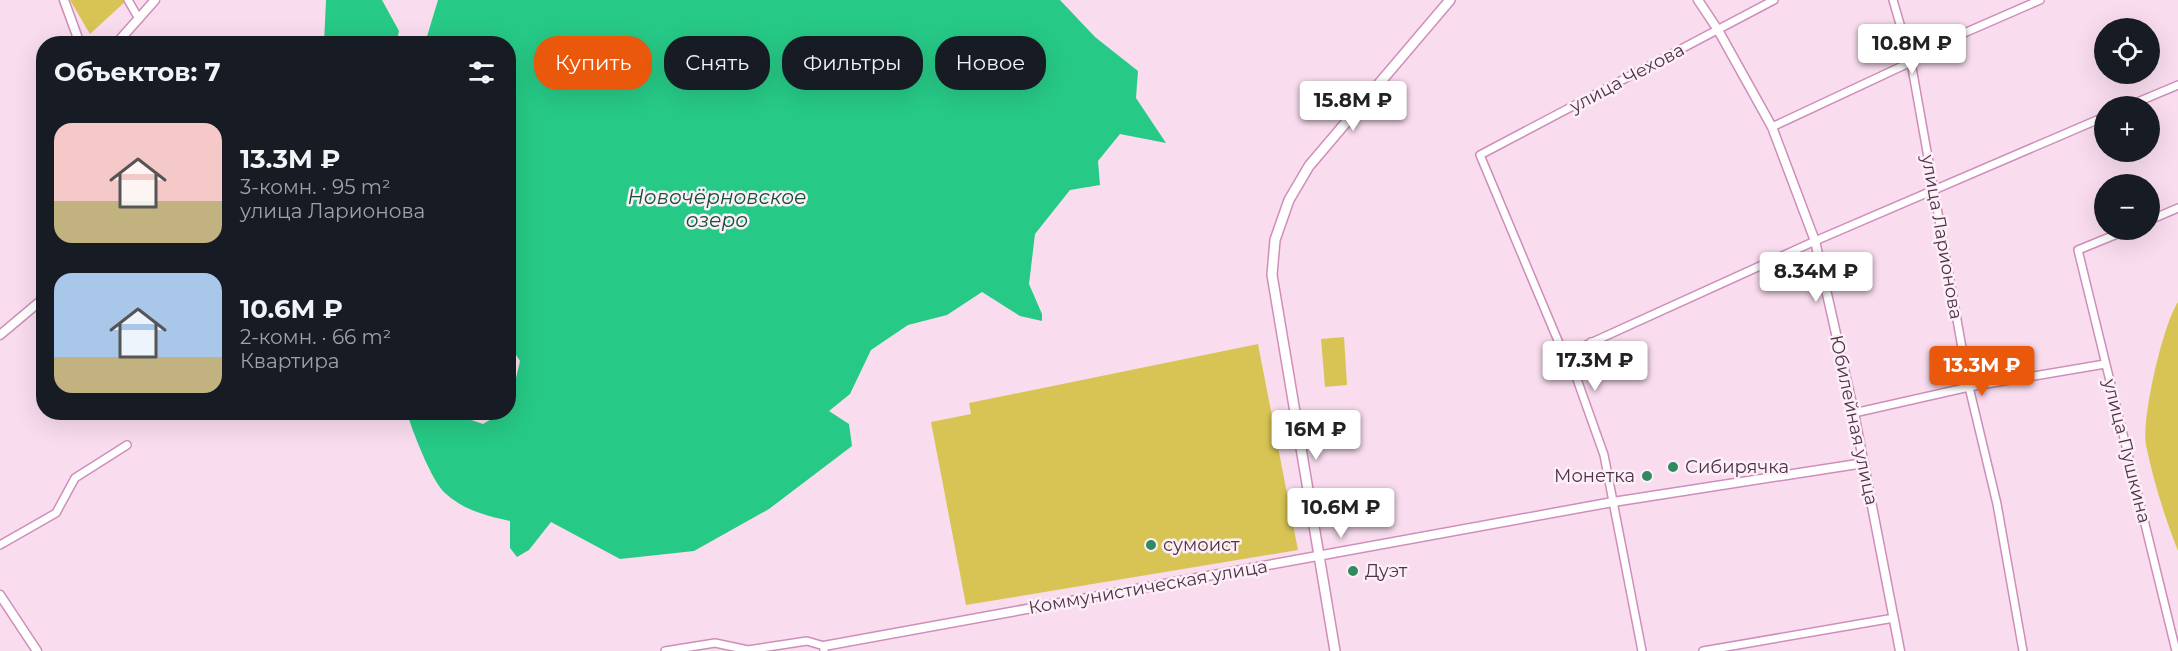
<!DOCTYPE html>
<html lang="ru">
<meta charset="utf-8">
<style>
body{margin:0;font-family:Montserrat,sans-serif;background:#242831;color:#f1f3f6;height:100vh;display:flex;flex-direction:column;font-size:22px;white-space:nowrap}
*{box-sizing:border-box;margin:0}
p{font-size:20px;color:#9ea1a6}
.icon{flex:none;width:33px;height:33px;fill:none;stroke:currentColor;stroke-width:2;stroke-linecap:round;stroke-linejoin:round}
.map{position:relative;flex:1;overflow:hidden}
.details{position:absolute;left:36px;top:36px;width:480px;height:384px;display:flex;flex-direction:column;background:#171b24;border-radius:24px;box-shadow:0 6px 24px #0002}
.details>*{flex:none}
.guide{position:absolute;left:534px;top:36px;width:570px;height:54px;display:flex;gap:12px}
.buttons{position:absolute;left:2094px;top:18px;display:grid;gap:12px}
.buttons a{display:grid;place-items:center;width:66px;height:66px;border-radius:50%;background:#171b24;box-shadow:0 6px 24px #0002;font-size:30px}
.price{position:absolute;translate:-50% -51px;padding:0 14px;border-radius:6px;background:#fff;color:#222;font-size:20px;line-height:39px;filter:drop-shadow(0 2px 3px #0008)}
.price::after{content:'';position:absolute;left:50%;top:36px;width:18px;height:14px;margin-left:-9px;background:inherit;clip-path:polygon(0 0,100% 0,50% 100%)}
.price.active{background:#ea580c;color:#fff}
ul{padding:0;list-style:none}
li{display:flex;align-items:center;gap:18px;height:150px;padding:0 18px}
li span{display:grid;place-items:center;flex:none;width:168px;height:120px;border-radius:18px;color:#555}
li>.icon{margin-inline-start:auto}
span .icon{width:72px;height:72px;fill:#fffc;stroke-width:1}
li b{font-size:26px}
h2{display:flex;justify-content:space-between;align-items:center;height:72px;padding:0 18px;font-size:26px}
.chip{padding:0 21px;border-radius:24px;background:#171b24;box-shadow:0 6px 24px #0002;font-size:21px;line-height:54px}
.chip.active{background:#ea580c;color:#fff}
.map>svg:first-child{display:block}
</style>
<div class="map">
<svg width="2178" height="651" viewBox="0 0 2178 651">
<rect width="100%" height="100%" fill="#f9ddef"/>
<g fill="#d8c454">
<path d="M70 0H127L90 34Z"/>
<path d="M2178 302V551C2165 518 2153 480 2146 445 2141 419 2163 324 2178 302Z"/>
<path d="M1344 337 1347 385 1325 387 1321 339Z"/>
<path d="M1258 344 1298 550 966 605 931 422 971 414 969 403Z"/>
</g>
<g fill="#27c986">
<path d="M326 0H382L399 31 396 43H324Z"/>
<path d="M438 0H1060L1095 37 1138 71 1136 98 1166 143 1120 134 1098 161 1100 185 1070 190 1035 234 1029 284 1042 314V321L1020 316 982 292 947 315 908 325 871 350 850 394 829 411 849 424 852 446 769 509 694 551 620 559 551 522 529 550 517 557 510 548V521C487 516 463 510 445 493 432 482 412 430 407 413H451L483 424 501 413 508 412 520 361 508 343V44L425 43Z"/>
</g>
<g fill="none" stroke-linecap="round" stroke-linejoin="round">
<g stroke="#cf8eba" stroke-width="10">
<g id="minor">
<path d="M128 0 139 19"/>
<path d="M1893 0 1911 62 1969 387 1997 504 2023 651"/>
<path d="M2128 106 2178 85"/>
<path d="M1772 127 1911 62 1916 54 2040 0"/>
<path d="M2150 220 2178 208"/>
<path d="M2127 230 2078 250 2176 651"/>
<path d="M1564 355 1815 241 2104 117"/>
<path d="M1573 368 1591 342"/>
<path d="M1854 413 1969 387 2105 364"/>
<path d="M0 545 56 513 75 478 127 445"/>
<path d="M665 651 715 643 748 650 807 641 824 646V651"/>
<path d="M1642 651 1604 455 1573 368 1564 355 1480 155 1774 0"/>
<path d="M1703 651 1894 618"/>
</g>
</g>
<g stroke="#cf8eba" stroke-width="11">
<g id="tertiary">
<path d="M64 0 80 44"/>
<path d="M1698 0 1718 30 1772 127 1815 241 1854 413 1900 651"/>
<path d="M116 44 155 0"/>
<path d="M0 335 44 298"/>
<path d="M0 595 37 651"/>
<path d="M824 646 1613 502 1864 463"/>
</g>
</g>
<g stroke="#cf8eba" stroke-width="12">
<path id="secondary" d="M1335 651 1272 275 1275 240 1289 200 1309 166 1450 0"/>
</g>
<use href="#minor" stroke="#fff" stroke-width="7"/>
<use href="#tertiary" stroke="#fff" stroke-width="8"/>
<use href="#secondary" stroke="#fff" stroke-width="9"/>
</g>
<g fill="#318a60" stroke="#fdeff8" stroke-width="2">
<circle cx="1673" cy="467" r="6"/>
<circle cx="1647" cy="476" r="6"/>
<circle cx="1151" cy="545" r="6"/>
<circle cx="1353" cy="571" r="6"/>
</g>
<g text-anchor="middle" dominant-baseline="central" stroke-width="5" stroke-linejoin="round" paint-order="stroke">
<g font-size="18" fill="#4e3345" stroke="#fdeff8">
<text transform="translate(1627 78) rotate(-28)">улица Чехова</text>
<text transform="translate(1942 237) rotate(80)">улица Ларионова</text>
<text transform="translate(1854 420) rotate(78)">Юбилейная улица</text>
<text transform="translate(2127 451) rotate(76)">улица Пушкина</text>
<text transform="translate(1148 587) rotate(-10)">Коммунистическая улица</text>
</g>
<g font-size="18" fill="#4e3345" stroke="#fdeff8" text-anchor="start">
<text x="1685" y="467">Сибирячка</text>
<text x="1635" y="476" text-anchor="end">Монетка</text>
<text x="1163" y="545">сумоист</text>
<text x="1365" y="571">Дуэт</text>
</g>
<g font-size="20" font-style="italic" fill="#165035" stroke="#fdeff8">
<text x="717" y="197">Новочёрновское<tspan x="717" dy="23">озеро</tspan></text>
</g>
</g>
</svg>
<div class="buttons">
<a><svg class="icon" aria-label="locate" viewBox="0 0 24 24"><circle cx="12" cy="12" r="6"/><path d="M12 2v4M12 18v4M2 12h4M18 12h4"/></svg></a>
<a>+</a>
<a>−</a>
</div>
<b class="price" style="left:1912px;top:75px">10.8M ₽</b>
<b class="price" style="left:1353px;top:132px">15.8M ₽</b>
<b class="price" style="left:1816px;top:303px">8.34M ₽</b>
<b class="price" style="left:1595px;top:392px">17.3M ₽</b>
<b class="price active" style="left:1982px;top:397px">13.3M ₽</b>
<b class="price" style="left:1316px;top:461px">16M ₽</b>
<b class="price" style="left:1341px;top:539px">10.6M ₽</b>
<div class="guide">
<a class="chip active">Купить</a>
<a class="chip">Снять</a>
<a class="chip">Фильтры</a>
<a class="chip">Новое</a>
</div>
<section class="details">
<h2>Объектов: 7<svg class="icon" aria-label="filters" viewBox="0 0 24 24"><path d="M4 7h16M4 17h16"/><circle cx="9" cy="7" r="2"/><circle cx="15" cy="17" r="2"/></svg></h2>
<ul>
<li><span style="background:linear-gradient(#f6c9c9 65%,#c2b280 0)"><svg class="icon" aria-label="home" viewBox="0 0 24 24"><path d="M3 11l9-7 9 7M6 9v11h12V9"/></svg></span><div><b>13.3M ₽</b><p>3-комн. · 95 m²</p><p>улица Ларионова</p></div></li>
<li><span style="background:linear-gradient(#a9c7e8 70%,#c2b280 0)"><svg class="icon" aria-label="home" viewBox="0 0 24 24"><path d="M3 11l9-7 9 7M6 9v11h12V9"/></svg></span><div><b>10.6M ₽</b><p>2-комн. · 66 m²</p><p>Квартира</p></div></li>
</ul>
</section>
</div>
